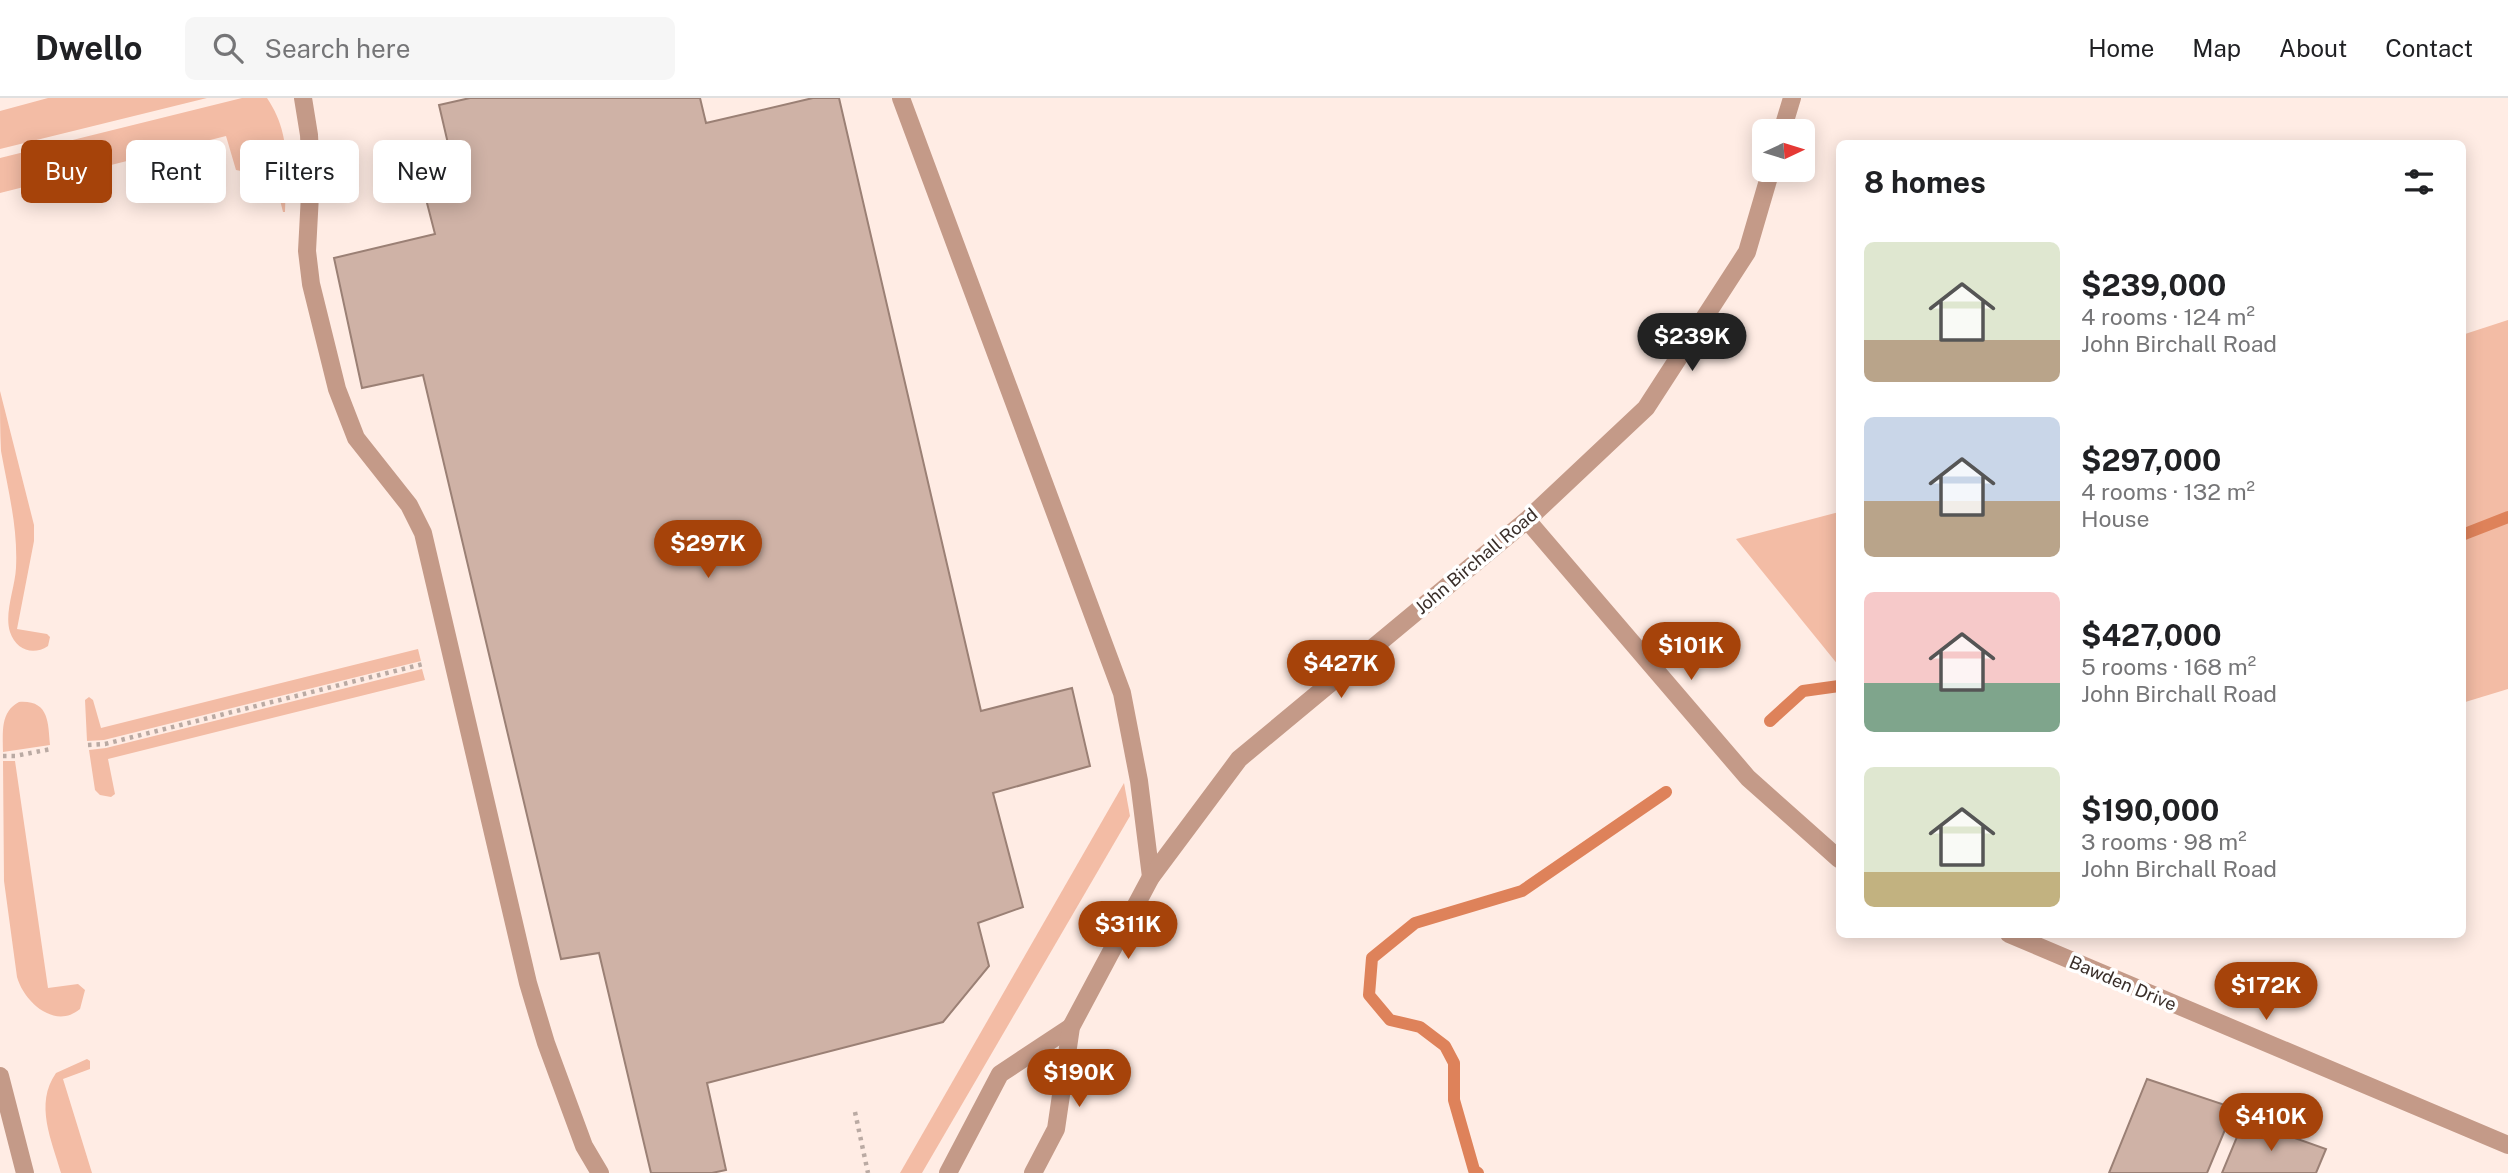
<!DOCTYPE html>
<meta charset="utf-8">
<style>
body{margin:0;font-family:"Public Sans",sans-serif;background:#f6f6f6;color:#202124;height:100vh;display:flex;flex-direction:column;font-size:26px;white-space:nowrap}
*{box-sizing:border-box;margin:0}
p{font-size:23px;color:#757577}
.icon{flex:none;width:38px;height:38px;fill:none;stroke:currentColor;stroke-width:2;stroke-linecap:round;stroke-linejoin:round}
.map{position:relative;flex:1;overflow:hidden}
.details{position:absolute;left:1836px;top:42px;width:630px;height:798px;display:flex;flex-direction:column;background:#fff;border-radius:10px;box-shadow:0 4px 18px #0003}
.details>*{flex:none}
.hud{position:absolute;left:21px;top:42px;width:665px;height:63px;display:flex;gap:14px}
.needle{width:46px;rotate:86deg}
.tools{position:absolute;left:1752px;top:21px;display:grid;gap:14px}
.tools a{display:grid;place-items:center;width:63px;height:63px;border-radius:10px;background:#fff;box-shadow:0 4px 18px #0003;font-size:35px}
.price{position:absolute;translate:-50% -60px;padding:0 16px;border-radius:24px;background:#a6430a;color:#fff;font-size:23px;line-height:46px;filter:drop-shadow(0 2px 4px #0008)}
.price::after{content:'';position:absolute;left:50%;top:42px;width:21px;height:16px;margin-left:-10px;background:inherit;clip-path:polygon(0 0,100% 0,50% 100%)}
.price.current{background:#222;color:#fff}
ul{padding:0;list-style:none}
li{display:flex;align-items:center;gap:21px;height:175px;padding:0 28px}
li span{display:grid;place-items:center;flex:none;width:196px;height:140px;border-radius:10px;color:#555}
li>.icon{margin-inline-start:auto}
span .icon{width:84px;height:84px;fill:#fffc;stroke-width:1}
li b{font-size:30px}
h2{display:flex;justify-content:space-between;align-items:center;height:84px;padding:0 28px;font-size:30px}
.tag{padding:0 24px;border-radius:10px;background:#fff;box-shadow:0 4px 18px #0003;font-size:24px;line-height:63px}
.tag.current{background:#a6430a;color:#fff}
header{display:flex;align-items:center;gap:42px;box-sizing:border-box;height:98px;padding:0 35px;background:#fff;border-bottom:2px solid #e0e0e0}
header strong{font-size:33px}
nav{display:flex;gap:38px;margin-inline-start:auto;font-size:24px}
.search{width:490px;height:63px;background:#f6f6f6;display:flex;align-items:center;gap:18px;box-sizing:border-box;padding:0 24px;border-radius:10px;color:#757577;font-size:26px}
.map>svg:first-child{display:block}
</style>
<header>
<strong>Dwello</strong>
<div class="search"><svg class="icon" aria-label="search" viewBox="0 0 24 24"><circle cx="10" cy="10" r="6"/><path d="M15 15l6 6"/></svg>Search here</div>
<nav><a>Home</a><a>Map</a><a>About</a><a>Contact</a></nav>
</header>
<div class="map">
<svg width="2508" height="1075" viewBox="0 0 2508 1075">
<rect width="100%" height="100%" fill="#ffece4"/>
<g fill="#f3bca5">
<path d="M48 0H207L0 51V13Z"/>
<path d="M242 0H267C292 37 286 71 285 114H283L271 66 241 73 236 72 226 38 0 95V60Z"/>
<path d="M2508 222V591L2462 605V237Z"/>
<path d="M0 293 34 427V443L17 531 47 536 50 539 48 548C33 558 16 552 10 534 4 515 15 490 16 470 18 429 8 392 1 353 0 334 0 312 0 293Z"/>
<path d="M1839 414V568L1736 441Z"/>
<path d="M418 551 421 563 104 642 87 643 85 602 89 599 93 602 101 630Z"/>
<path d="M422 571 425 582 108 661 115 696 111 699 100 697 95 692 89 652 106 650Z"/>
<path d="M19 604C49 602 48 624 50 647L3 654C3 634 0 614 19 604Z"/>
<path d="M3 663H15L48 890 78 886 85 892 80 911C55 932 24 904 17 879L4 783Z"/>
<path d="M1124 685 1130 718 922 1075H900Z"/>
<path d="M87 961 90 963V971L63 981 92 1075H61C52 1043 34 1006 56 975Z"/>
</g>
<g fill="none" stroke-linecap="round" stroke-linejoin="round">
<g stroke="#de825a" stroke-width="12">
<path d="M2462 437 2508 419"/>
<path d="M1770 623 1803 593 1839 588"/>
<path d="M1478 1075 1474 1072 1454 1002V965L1445 948 1420 929 1390 922 1369 897 1372 860 1415 825 1522 793 1666 694"/>
</g>
</g>
<g fill="#cfb2a6" stroke="#9b8075" stroke-width="2">
<path d="M470 0H700L706 25 813 0H839L981 613 1072 590 1090 668 993 695 1023 809 978 825 989 868 943 924 707 985 726 1072 712 1075H651L599 855 561 861 423 277 362 290 334 160 435 136 420 78 453 67 439 7Z"/>
<path d="M2147 981 2234 1010 2207 1075H2109Z"/>
<path d="M2244 1022 2326 1051 2316 1075H2222Z"/>
</g>
<g fill="none" stroke-linecap="round" stroke-linejoin="round">
<g stroke="#baaaa3" stroke-width="4.5" stroke-dasharray="3.5 5" stroke-linecap="butt">
<path d="M88 647 105 646 423 566"/>
<path d="M3 658H15L51 651"/>
<path d="M855 1014 868 1075"/>
</g>
<g stroke="#c49a88" stroke-width="18">
<path d="M303 0 309 37 311 78 307 153 311 186 337 291 356 340 409 407 423 435 528 885 546 945 584 1048 600 1075"/>
<path d="M901 0 1122 595 1139 683 1151 779"/>
<path d="M1782 33 1792 0"/>
<path d="M1527 422 1748 680 1839 761"/>
<path d="M2009 836 2508 1047"/>
<path d="M0 978 25 1075"/>
<path d="M948 1075 1000 976 1071 929"/>
<path d="M1033 1075 1056 1031 1071 929 1151 779 1239 661 1527 422 1646 310 1747 154 1771 72"/>
</g>
</g>
<g text-anchor="middle" dominant-baseline="central" stroke-width="7" stroke-linejoin="round" paint-order="stroke">
<g font-size="18" fill="#392e29" stroke="#fff">
<text transform="translate(1476 463) rotate(-40)">John Birchall Road</text>
<text transform="translate(2123 885) rotate(23)">Bawden Drive</text>
</g>
</g>
</svg>
<div class="tools">
<a><svg class="needle" viewBox="-14 -14 28 28"><path d="M0-13l5 13h-10z" fill="#e53935"/><path d="M0 13l5-13h-10z" fill="#757577"/></svg></a>
</div>
<b class="price current" style="left:1692px;top:275px">$239K</b>
<b class="price" style="left:708px;top:482px">$297K</b>
<b class="price" style="left:1691px;top:584px">$101K</b>
<b class="price" style="left:1341px;top:602px">$427K</b>
<b class="price" style="left:1128px;top:863px">$311K</b>
<b class="price" style="left:2266px;top:924px">$172K</b>
<b class="price" style="left:1079px;top:1011px">$190K</b>
<b class="price" style="left:2271px;top:1055px">$410K</b>
<div class="hud">
<a class="tag current">Buy</a>
<a class="tag">Rent</a>
<a class="tag">Filters</a>
<a class="tag">New</a>
</div>
<section class="details">
<h2>8 homes<svg class="icon" aria-label="filters" viewBox="0 0 24 24"><path d="M4 7h16M4 17h16"/><circle cx="9" cy="7" r="2"/><circle cx="15" cy="17" r="2"/></svg></h2>
<ul>
<li><span style="background:linear-gradient(#dfe7d0 70%,#b9a48a 0)"><svg class="icon" aria-label="home" viewBox="0 0 24 24"><path d="M3 11l9-7 9 7M6 9v11h12V9"/></svg></span><div><b>$239,000</b><p>4 rooms · 124 m²</p><p>John Birchall Road</p></div></li>
<li><span style="background:linear-gradient(#c9d6e8 60%,#b9a48a 0)"><svg class="icon" aria-label="home" viewBox="0 0 24 24"><path d="M3 11l9-7 9 7M6 9v11h12V9"/></svg></span><div><b>$297,000</b><p>4 rooms · 132 m²</p><p>House</p></div></li>
<li><span style="background:linear-gradient(#f6c9c9 65%,#7fa58c 0)"><svg class="icon" aria-label="home" viewBox="0 0 24 24"><path d="M3 11l9-7 9 7M6 9v11h12V9"/></svg></span><div><b>$427,000</b><p>5 rooms · 168 m²</p><p>John Birchall Road</p></div></li>
<li><span style="background:linear-gradient(#dfe7d0 75%,#c2b280 0)"><svg class="icon" aria-label="home" viewBox="0 0 24 24"><path d="M3 11l9-7 9 7M6 9v11h12V9"/></svg></span><div><b>$190,000</b><p>3 rooms · 98 m²</p><p>John Birchall Road</p></div></li>
</ul>
</section>
</div>
